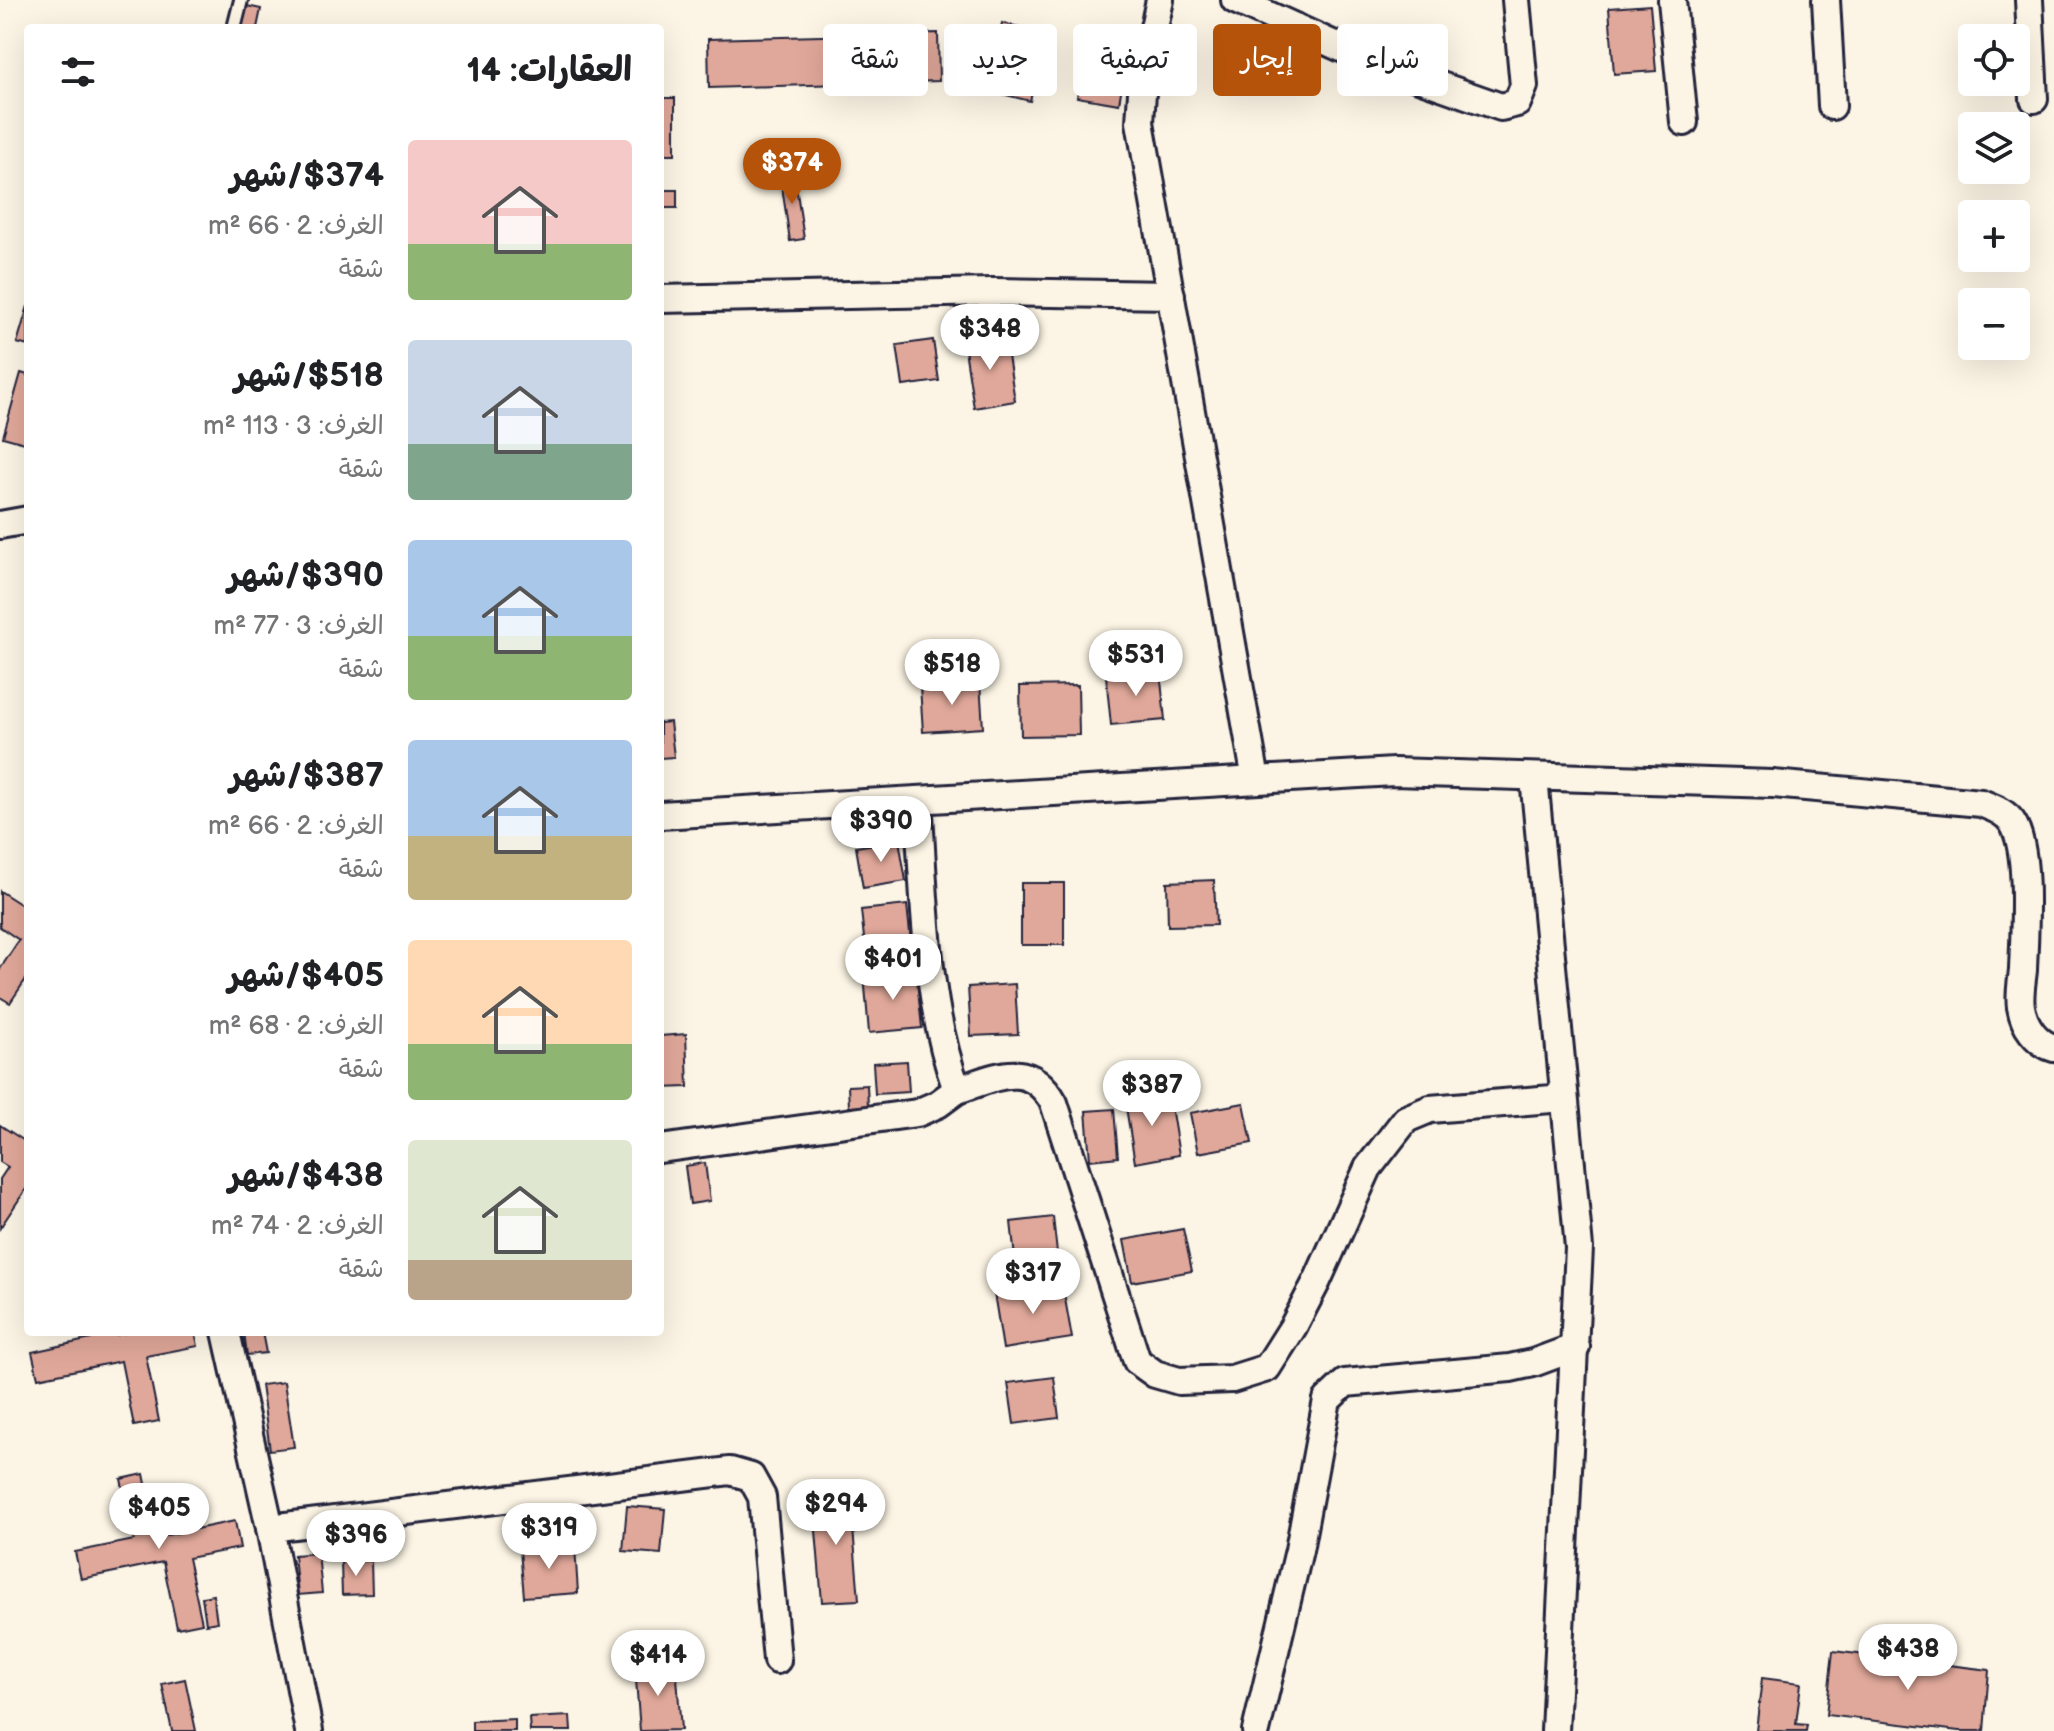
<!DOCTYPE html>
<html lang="ar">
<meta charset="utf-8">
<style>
body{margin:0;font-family:"Balsamiq Sans","Playpen Sans Arabic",sans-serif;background:#f6f6f6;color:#202124;direction:rtl;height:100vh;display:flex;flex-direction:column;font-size:30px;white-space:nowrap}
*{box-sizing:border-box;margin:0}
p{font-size:26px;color:#757577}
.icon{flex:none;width:44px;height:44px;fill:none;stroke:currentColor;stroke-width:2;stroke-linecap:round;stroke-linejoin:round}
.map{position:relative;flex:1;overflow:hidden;direction:ltr}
.drawer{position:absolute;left:24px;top:24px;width:640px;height:1312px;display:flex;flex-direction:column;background:#fff;border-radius:8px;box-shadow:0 8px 32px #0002;direction:rtl}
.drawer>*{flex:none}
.hud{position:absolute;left:688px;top:24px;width:760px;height:72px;direction:rtl;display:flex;gap:16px}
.tools{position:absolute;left:1958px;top:24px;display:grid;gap:16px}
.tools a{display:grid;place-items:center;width:72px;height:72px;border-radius:8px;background:#fff;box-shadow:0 8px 32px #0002;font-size:40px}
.price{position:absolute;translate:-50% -68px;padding:0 18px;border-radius:28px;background:#fff;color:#222;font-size:26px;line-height:52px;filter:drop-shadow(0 2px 4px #0008)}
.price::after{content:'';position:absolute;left:50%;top:48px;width:24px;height:18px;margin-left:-12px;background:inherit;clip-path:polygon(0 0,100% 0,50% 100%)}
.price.active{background:#b45309;color:#fff}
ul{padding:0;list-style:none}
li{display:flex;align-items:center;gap:24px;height:200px;padding:0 32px}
li span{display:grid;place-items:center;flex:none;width:224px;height:160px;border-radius:8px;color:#555}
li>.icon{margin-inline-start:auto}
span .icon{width:96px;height:96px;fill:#fffc;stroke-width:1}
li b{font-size:34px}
h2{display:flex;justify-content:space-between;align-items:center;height:96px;padding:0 32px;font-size:34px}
.chip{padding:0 28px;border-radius:8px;background:#fff;box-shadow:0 8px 32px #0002;font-size:28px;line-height:72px}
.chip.active{background:#b45309;color:#fff}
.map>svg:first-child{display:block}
</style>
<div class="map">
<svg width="2054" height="1731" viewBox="0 0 2054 1731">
<rect width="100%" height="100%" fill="#fcf5e5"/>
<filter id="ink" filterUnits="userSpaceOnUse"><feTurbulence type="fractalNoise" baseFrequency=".0125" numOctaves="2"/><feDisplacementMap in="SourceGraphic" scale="16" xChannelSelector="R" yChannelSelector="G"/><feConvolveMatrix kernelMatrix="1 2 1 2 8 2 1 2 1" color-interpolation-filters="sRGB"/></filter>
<g filter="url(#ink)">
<g fill="#e0a89a" stroke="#22223b" stroke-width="2">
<path d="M1650 5 1656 71 1614 74 1609 8Z"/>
<path d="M247 6 261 9 257 28H242Z"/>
<path d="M1002 23 1046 33 1030 101 986 90Z"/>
<path d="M1088 29 1130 36 1119 104 1077 97Z"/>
<path d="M938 33 939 81 709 88 708 39Z"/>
<rect x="660" y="98" width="15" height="56"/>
<path d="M794 172 804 239 790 241 780 173Z"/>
<rect x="660" y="190" width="17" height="18"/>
<path d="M28 306V346L17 343Z"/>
<path d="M1005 336 1015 401 974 408 964 343Z"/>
<path d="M933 340 939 381 903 386 897 345Z"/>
<path d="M21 373 28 375V444L3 437Z"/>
<path d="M1160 670 1165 720 1111 725 1106 676Z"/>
<path d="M980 682 983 728 923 732 920 686Z"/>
<path d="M1078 685 1079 735 1021 736 1020 686Z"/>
<path d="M670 722 674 757 660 758V723Z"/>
<path d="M899 840 906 881 863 888 856 847Z"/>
<path d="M1214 880 1216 925 1168 926 1167 882Z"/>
<rect x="1021" y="883" width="43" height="62"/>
<path d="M0 891 28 909V976L10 1003 0 997V969L19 940 0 927Z"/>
<path d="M907 905 912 952 866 957 861 910Z"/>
<path d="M916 970 922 1028 869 1033 864 975Z"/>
<path d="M1015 984 1018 1034 971 1036 968 987Z"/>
<path d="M686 1034 688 1087 660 1088V1036Z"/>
<path d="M907 1061 909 1092 875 1094 873 1063Z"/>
<path d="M867 1085 868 1106 849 1107 848 1086Z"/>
<path d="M1169 1094 1179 1155 1135 1163 1125 1101Z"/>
<path d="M1244 1103 1252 1143 1198 1153 1190 1113Z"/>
<path d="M1114 1109 1118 1157 1090 1160 1086 1111Z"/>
<path d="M0 1125 23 1140 28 1133V1186L0 1228V1179L8 1167 0 1162Z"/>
<path d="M705 1163 710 1201 690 1204 685 1166Z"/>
<path d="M1053 1217 1059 1271 1017 1276 1011 1222Z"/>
<path d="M1183 1229 1192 1271 1132 1282 1124 1240Z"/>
<path d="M1062 1282 1072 1338 1003 1349 994 1293Z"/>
<path d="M89 1332H114L115 1335 130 1332H195L198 1346 146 1356 159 1421 134 1426 121 1361 38 1378 32 1352 91 1339Z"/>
<path d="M244 1332H262L266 1353 247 1355Z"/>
<path d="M1054 1377 1059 1418 1014 1424 1008 1383Z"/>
<path d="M284 1382 294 1447 270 1450 261 1385Z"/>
<path d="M144 1474 157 1537 235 1521 240 1548 188 1558 202 1623 177 1628 163 1562 81 1579 75 1552 134 1540 121 1479Z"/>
<path d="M850 1492 859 1600 822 1602 813 1495Z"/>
<path d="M627 1506 665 1509 661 1554 623 1551Z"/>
<path d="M575 1546 578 1593 524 1597 520 1550Z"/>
<path d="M318 1553 322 1593 298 1595 294 1555Z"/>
<path d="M341 1561H371L372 1594 342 1595Z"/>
<path d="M213 1595 217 1622 206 1624 202 1597Z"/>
<path d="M1833 1651 1989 1670 1984 1731H1959L1826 1715Z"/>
<path d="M676 1664 681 1730 640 1731 635 1667Z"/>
<path d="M1762 1678 1801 1683 1796 1724 1807 1725 1806 1731H1756Z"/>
<path d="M185 1679 196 1731H172L162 1684Z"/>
<path d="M570 1716 571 1731H530L529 1718Z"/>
<path d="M515 1719V1731H472V1721Z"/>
</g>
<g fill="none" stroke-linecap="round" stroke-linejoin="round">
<g stroke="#22223b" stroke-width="18">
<path id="service" d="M234 28 241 0"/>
</g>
<g stroke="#22223b" stroke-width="32">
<g id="minor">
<path d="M1160 0 1143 78 1140 122 1256 780"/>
<path d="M1235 0 1370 61 1501 107 1517 103 1524 86 1516 0"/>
<path d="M1672 0 1684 122"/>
<path d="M1826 0 1832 106"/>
<path d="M2029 0 2034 99"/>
<path d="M660 299 993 292 1171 295"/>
<path d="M0 525 28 520"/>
<path d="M1534 778 1579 1248 1555 1731"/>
<path d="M918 800C925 896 924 998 957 1090 997 1077 1029 1058 1054 1103L1137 1361 1155 1374 1179 1381 1232 1379 1267 1368 1293 1327 1317 1281 1368 1168 1406 1119 1430 1109 1564 1098"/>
<path d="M660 815 1394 772 1773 784 1981 803C1993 808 2004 811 2012 822 2031 850 2024 936 2023 970 2022 981 2019 995 2021 1007 2024 1025 2036 1043 2054 1048"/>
<path d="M660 1149 917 1113 938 1104 957 1090"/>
<path d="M226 1332 270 1528 309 1731"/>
<path d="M270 1528 730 1471 751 1477 762 1497 777 1660"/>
<path d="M1256 1731 1299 1550 1327 1400 1345 1383 1510 1368 1533 1363 1576 1347"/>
</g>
</g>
<use href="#service" stroke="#fcf5e5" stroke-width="12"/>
<use href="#minor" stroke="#fcf5e5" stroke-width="26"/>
</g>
</g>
</svg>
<div class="tools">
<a><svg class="icon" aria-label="locate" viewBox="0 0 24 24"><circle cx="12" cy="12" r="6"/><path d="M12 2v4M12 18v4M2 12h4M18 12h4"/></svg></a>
<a><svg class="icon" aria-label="layers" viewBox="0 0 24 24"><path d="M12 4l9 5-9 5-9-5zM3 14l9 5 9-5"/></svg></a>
<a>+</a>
<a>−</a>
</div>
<b class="price active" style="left:792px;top:206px">$374</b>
<b class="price" style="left:990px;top:372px">$348</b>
<b class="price" style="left:1136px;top:698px">$531</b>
<b class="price" style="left:952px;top:707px">$518</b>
<b class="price" style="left:881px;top:864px">$390</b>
<b class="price" style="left:893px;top:1002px">$401</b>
<b class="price" style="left:1152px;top:1128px">$387</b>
<b class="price" style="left:1033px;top:1316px">$317</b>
<b class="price" style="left:836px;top:1547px">$294</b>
<b class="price" style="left:159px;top:1551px">$405</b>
<b class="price" style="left:549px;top:1571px">$319</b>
<b class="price" style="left:356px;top:1578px">$396</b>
<b class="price" style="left:1908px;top:1692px">$438</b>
<b class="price" style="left:658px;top:1698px">$414</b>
<div class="hud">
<a class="chip">شراء</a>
<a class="chip active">إيجار</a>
<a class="chip">تصفية</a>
<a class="chip">جديد</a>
<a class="chip">شقة</a>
</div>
<section class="drawer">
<h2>العقارات: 14<svg class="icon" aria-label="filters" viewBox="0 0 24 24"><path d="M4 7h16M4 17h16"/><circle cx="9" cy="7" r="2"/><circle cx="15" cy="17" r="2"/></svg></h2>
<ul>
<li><span style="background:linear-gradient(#f6c9c9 65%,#8fb573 0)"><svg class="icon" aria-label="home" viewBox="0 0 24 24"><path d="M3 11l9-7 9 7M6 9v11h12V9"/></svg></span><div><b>$374/شهر</b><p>الغرف: 2 · 66 m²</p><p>شقة</p></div></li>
<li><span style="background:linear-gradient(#c9d6e8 65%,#7fa58c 0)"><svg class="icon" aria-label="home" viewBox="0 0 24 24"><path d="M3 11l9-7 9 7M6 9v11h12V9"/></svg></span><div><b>$518/شهر</b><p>الغرف: 3 · 113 m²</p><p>شقة</p></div></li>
<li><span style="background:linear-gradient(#a9c7e8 60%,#8fb573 0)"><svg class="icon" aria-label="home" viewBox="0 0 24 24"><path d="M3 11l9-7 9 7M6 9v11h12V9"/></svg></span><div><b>$390/شهر</b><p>الغرف: 3 · 77 m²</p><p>شقة</p></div></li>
<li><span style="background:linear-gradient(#a9c7e8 60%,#c2b280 0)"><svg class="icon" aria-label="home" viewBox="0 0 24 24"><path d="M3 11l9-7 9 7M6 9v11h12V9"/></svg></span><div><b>$387/شهر</b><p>الغرف: 2 · 66 m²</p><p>شقة</p></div></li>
<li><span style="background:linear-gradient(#ffd9b3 65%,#8fb573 0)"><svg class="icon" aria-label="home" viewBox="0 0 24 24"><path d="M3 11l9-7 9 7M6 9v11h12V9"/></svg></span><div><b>$405/شهر</b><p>الغرف: 2 · 68 m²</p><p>شقة</p></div></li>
<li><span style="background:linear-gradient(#dfe7d0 75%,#b9a48a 0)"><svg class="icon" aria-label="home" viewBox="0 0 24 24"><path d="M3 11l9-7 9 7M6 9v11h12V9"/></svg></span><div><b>$438/شهر</b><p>الغرف: 2 · 74 m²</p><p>شقة</p></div></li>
</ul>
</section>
</div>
